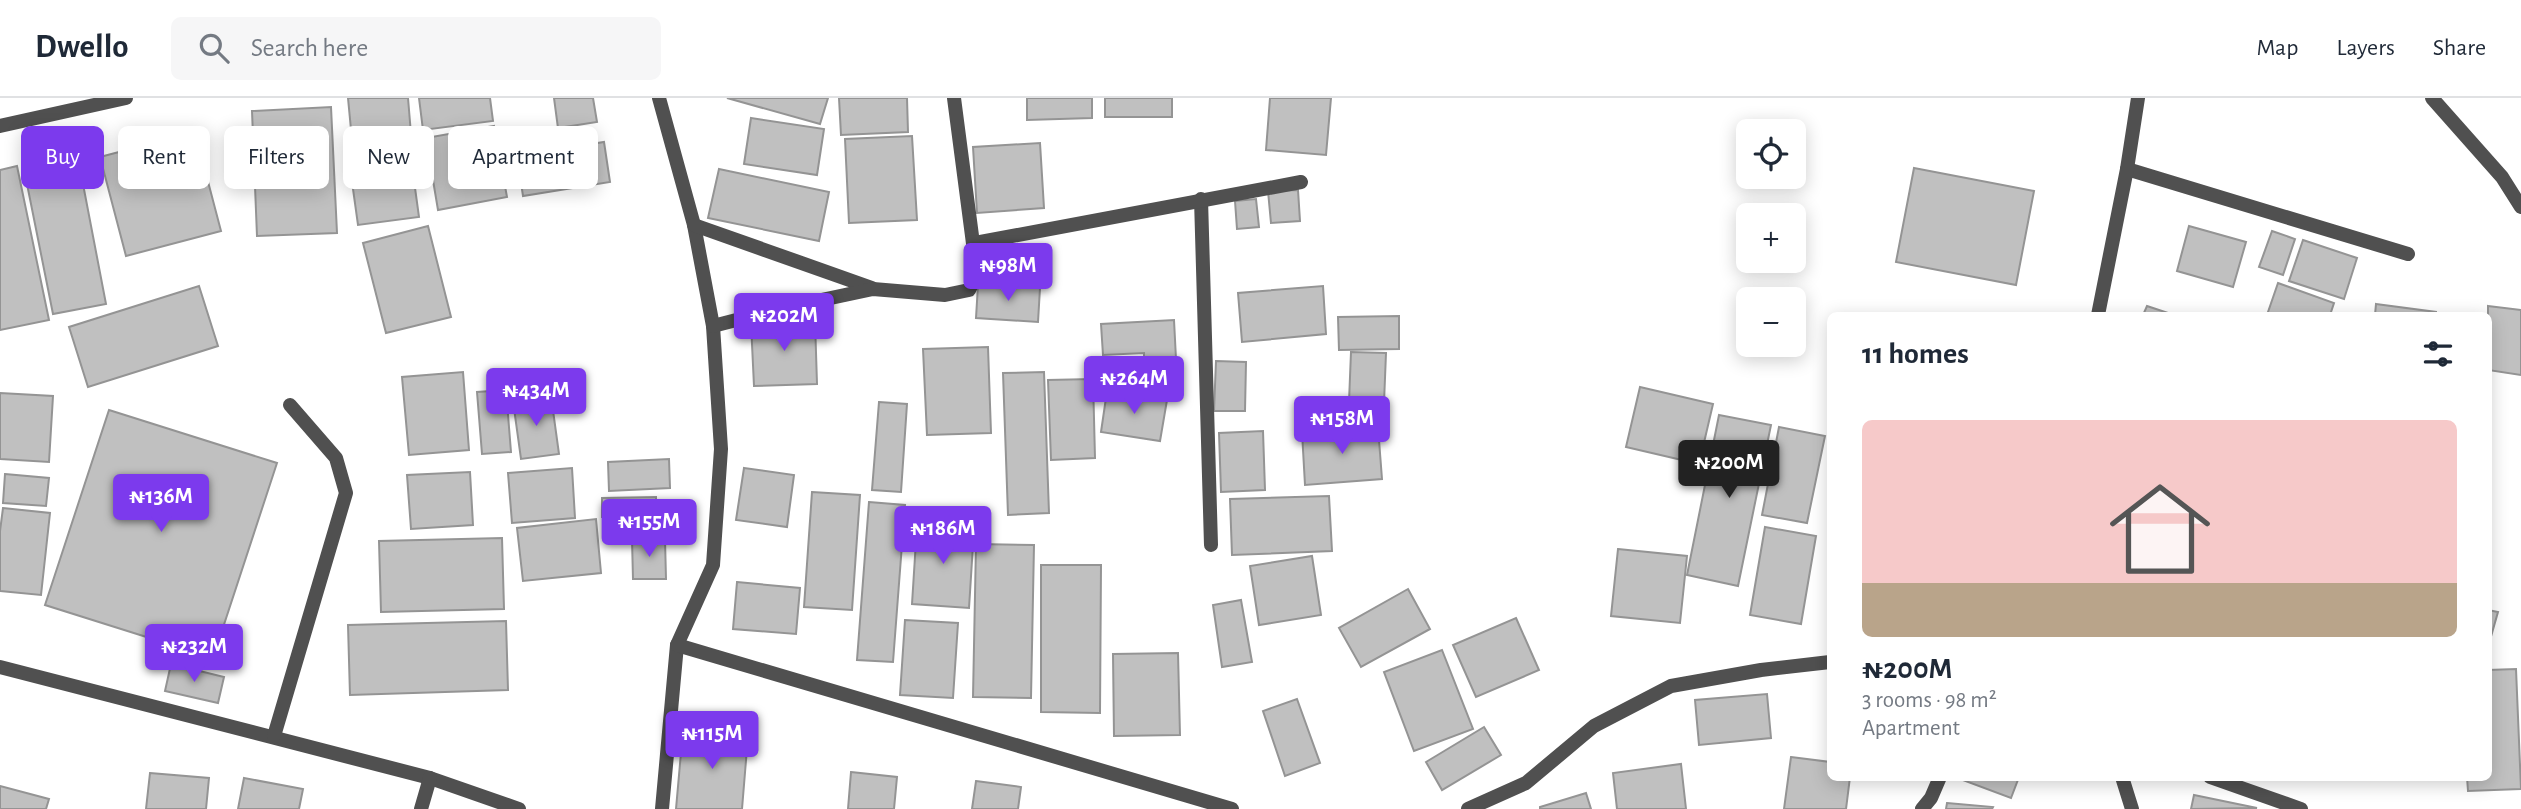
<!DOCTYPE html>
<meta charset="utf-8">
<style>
body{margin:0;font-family:"Alegreya Sans",sans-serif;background:#f6f6f7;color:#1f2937;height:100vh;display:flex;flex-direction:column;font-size:26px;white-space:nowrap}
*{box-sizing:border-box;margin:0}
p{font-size:23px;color:#747a83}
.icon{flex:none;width:38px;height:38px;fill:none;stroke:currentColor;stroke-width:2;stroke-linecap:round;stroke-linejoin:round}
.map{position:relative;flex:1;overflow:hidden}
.sheet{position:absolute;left:1827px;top:214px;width:665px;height:469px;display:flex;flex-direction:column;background:#fff;border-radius:10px;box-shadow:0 4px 18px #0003}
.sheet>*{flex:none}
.top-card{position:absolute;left:21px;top:28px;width:665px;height:63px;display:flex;gap:14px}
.controls{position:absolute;left:1736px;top:21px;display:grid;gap:14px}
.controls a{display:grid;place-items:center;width:70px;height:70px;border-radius:10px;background:#fff;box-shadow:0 4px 18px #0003;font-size:35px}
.price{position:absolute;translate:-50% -60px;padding:0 16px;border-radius:7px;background:#7c3aed;color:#fff;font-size:23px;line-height:46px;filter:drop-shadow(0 2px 4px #0008)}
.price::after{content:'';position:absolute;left:50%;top:42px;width:21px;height:16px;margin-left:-10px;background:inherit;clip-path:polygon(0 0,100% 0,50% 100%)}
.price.current{background:#222;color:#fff}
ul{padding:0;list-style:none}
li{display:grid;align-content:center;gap:14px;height:371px;padding:0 35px}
li span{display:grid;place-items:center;height:217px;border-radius:10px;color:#555}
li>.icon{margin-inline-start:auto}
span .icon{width:126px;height:126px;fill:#fffc;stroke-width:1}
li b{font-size:30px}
h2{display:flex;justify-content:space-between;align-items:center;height:84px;padding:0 35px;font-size:30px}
.chip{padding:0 24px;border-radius:10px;background:#fff;box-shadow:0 4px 18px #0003;font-size:24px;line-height:63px}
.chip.current{background:#7c3aed;color:#fff}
header{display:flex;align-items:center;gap:42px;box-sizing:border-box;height:98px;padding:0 35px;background:#fff;border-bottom:2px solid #e0e1e3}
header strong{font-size:33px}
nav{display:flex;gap:38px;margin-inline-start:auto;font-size:24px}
.search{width:490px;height:63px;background:#f6f6f7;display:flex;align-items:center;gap:18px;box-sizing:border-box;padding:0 24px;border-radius:10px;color:#747a83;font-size:26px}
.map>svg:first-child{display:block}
</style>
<header>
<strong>Dwello</strong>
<div class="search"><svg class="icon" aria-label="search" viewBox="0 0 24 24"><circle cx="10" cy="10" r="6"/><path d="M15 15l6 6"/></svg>Search here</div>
<nav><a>Map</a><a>Layers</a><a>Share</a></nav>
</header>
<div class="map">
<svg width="2521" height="711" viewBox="0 0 2521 711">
<rect width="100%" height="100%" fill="#fff"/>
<g fill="#c0c0c0" stroke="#949494" stroke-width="2">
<path d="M348 0H408L411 36 352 42Z"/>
<path d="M419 0H490L493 23 423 32Z"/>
<path d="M554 0H593L597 24 558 30Z"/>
<path d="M727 0H828L820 26Z"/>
<path d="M839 0H907L908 34 841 37Z"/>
<path d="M1027 0H1092V20L1027 22Z"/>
<rect x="1105" y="0" width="67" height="19"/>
<path d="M1270 0H1331L1326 57 1266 52Z"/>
<path d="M331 9 337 135 257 138 252 13Z"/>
<path d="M751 20 824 31 817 77 744 66Z"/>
<path d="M494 28 507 99 438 112 426 40Z"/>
<path d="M195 34 221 133 126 158 100 59Z"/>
<path d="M912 38 917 122 849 125 845 41Z"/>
<path d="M604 44 610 84 523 98 517 58Z"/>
<path d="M1040 45 1044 110 977 115 973 49Z"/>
<path d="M409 46 419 119 358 127 348 55Z"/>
<path d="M78 60 106 206 53 216 24 71Z"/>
<path d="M17 68 49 222 0 232V72Z"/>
<path d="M1914 70 2034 93 2016 187 1896 164Z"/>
<path d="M719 71 829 94 819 143 708 120Z"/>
<path d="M1298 92 1300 123 1271 125 1268 93Z"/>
<path d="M1256 101 1259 129 1237 131 1235 103Z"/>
<path d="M428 128 451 219 386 235 363 145Z"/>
<path d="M2189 128 2246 144 2233 189 2177 173Z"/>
<path d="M2272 133 2295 141 2283 177 2259 169Z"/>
<path d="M2303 142 2357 160 2344 201 2289 183Z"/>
<path d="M2278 185 2334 205 2330 217H2267Z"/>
<path d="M978 187 1040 190 1038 224 976 220Z"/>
<path d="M199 188 218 248 88 289 69 229Z"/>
<path d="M1323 188 1326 236 1242 244 1238 195Z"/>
<path d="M2376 206 2436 214V217H2375Z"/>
<path d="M2147 208 2174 217H2143Z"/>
<path d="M2488 208 2521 212V277L2488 272Z"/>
<path d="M1399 218V251L1339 252 1338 219Z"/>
<path d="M1174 222 1176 261 1144 263V255L1103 257 1101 226Z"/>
<path d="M815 223 817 286 754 288 751 225Z"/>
<path d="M988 249 991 335 927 337 923 251Z"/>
<path d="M1351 254 1386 255 1384 305 1349 304Z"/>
<path d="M1216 263 1246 264 1245 313H1214Z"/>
<path d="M463 274 469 352 409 357 402 279Z"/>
<path d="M1044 274 1049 415 1008 417 1003 275Z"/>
<path d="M1093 281 1095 360 1051 362 1048 282Z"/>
<path d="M1640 289 1713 306 1699 366 1626 349Z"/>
<path d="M506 292 511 354 482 356 477 294Z"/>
<path d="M1107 293 1167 302 1160 343 1101 334Z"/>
<path d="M0 295 53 298 49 364 0 361Z"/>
<path d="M551 298 559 356 521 361 513 303Z"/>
<path d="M879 304 907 306 901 394 872 392Z"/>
<path d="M109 312 277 365 213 560 45 507Z"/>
<path d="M1719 317 1771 327 1738 488 1687 477Z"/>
<path d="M1378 329 1382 381 1305 387 1302 334Z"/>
<path d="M1779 329 1825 338 1807 425 1762 417Z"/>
<path d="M1263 333 1265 392 1221 394 1219 335Z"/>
<path d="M669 361 670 390 609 393 608 364Z"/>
<path d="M572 370 575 420 512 425 508 375Z"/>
<path d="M744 370 794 377 787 429 736 422Z"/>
<path d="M470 374 473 427 411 431 407 377Z"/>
<path d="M5 376 49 380 46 408 3 405Z"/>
<path d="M812 394 860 397 852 512 804 509Z"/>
<path d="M1329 398 1332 453 1232 457 1230 401Z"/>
<path d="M656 399V419H602V400Z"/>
<path d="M869 404 905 407 893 564 857 562Z"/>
<path d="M3 410 50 415 41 497 0 493V433Z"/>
<path d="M596 421 601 475 523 483 517 430Z"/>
<path d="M917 427 974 431 969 510 912 506Z"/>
<path d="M1765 429 1816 438 1801 526 1750 517Z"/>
<path d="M502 440 504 511 381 514 379 443Z"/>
<path d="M632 441H665L666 481H633Z"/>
<path d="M976 446 1034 447 1031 600 973 599Z"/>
<path d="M1618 451 1687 458 1680 525 1611 518Z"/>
<path d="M1312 458 1321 517 1259 527 1250 468Z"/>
<path d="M1041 467H1101L1100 615 1041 614Z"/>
<path d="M737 484 800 490 796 536 733 531Z"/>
<path d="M1408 491 1430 531 1361 569 1339 530Z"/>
<path d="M1241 502 1252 564 1222 569 1213 507Z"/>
<path d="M2488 512 2498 514 2488 549Z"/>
<path d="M1516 520 1539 572 1476 599 1453 547Z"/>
<path d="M905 522 958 525 953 600 900 597Z"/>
<path d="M506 523 508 592 350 597 348 527Z"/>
<path d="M1442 552 1473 631 1414 653 1384 574Z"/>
<path d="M1178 555 1180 637 1114 638 1113 556Z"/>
<path d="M171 566 224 579 218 605 165 593Z"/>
<path d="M2516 571 2521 691 2468 693 2467 679H2488V572Z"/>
<path d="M1767 596 1771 640 1699 647 1695 602Z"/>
<path d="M1297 601 1320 665 1285 678 1263 613Z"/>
<path d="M1484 629 1501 657 1442 692 1426 664Z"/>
<path d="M683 632 748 638 742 711H676Z"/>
<path d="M1791 659 1830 664V679H1850L1846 711H1784Z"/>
<path d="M1681 666 1686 711H1617L1613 675Z"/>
<path d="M851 674 897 679 894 711H848Z"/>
<path d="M150 675 209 680 206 711H146Z"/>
<path d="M1961 679H2019L2011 700 1960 681Z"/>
<path d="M244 680 303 691 299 711H238Z"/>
<path d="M976 683 1021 689 1018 711H972Z"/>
<path d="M0 688 49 701 46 711H0Z"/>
<path d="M1586 695 1591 711H1540V709Z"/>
<path d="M2194 697 2257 710 2191 711Z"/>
<path d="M1947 705 1993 709 1992 711H1946Z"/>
</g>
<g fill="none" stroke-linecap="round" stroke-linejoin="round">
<path stroke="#505050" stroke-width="14" d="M2432 0 2502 79 2521 109"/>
<g stroke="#505050" stroke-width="14">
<path d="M659 0 694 127 713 228 721 351 713 467 677 547 662 711"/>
<path d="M0 28 126 0"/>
<path d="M2127 71 2408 156"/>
<path d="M1201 101 1211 447"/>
<path d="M694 127 872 190"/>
<path d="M975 145 1301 84"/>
<path d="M2098 217 2127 71 2138 0"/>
<path d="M713 228 779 211 873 191 945 197 969 192 977 176 954 0"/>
<path d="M677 547 1232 711"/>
<path d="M0 569 430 680 519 711"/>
<path d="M274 638 346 395 336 360 290 307"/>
<path d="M2122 679 2132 711"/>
<path d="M2210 679 2301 711"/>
<path d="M421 711 430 680"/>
<path d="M1468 711 1526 685 1594 628 1671 588 1761 572 1830 564"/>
<path d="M1922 711 1931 700 1940 679"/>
</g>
</g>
</svg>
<div class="controls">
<a><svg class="icon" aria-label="locate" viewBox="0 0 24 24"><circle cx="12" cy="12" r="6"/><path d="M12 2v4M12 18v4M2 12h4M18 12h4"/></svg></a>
<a>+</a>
<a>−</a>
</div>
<b class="price" style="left:1008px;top:205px">₦98M</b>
<b class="price" style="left:784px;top:255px">₦202M</b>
<b class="price" style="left:1134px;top:318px">₦264M</b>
<b class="price" style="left:536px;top:330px">₦434M</b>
<b class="price" style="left:1342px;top:358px">₦158M</b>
<b class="price current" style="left:1729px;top:402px">₦200M</b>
<b class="price" style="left:161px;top:436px">₦136M</b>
<b class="price" style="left:649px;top:461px">₦155M</b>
<b class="price" style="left:943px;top:468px">₦186M</b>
<b class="price" style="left:194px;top:586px">₦232M</b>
<b class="price" style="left:712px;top:673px">₦115M</b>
<div class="top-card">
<a class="chip current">Buy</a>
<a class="chip">Rent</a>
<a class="chip">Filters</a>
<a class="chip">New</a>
<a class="chip">Apartment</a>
</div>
<section class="sheet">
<h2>11 homes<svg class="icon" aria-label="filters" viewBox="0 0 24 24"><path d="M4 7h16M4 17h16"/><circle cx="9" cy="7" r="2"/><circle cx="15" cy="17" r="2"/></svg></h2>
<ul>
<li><span style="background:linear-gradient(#f6c9c9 75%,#b9a48a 0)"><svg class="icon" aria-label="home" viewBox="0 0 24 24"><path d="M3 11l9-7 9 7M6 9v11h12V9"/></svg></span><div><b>₦200M</b><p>3 rooms · 98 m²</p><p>Apartment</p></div></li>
</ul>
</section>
</div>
